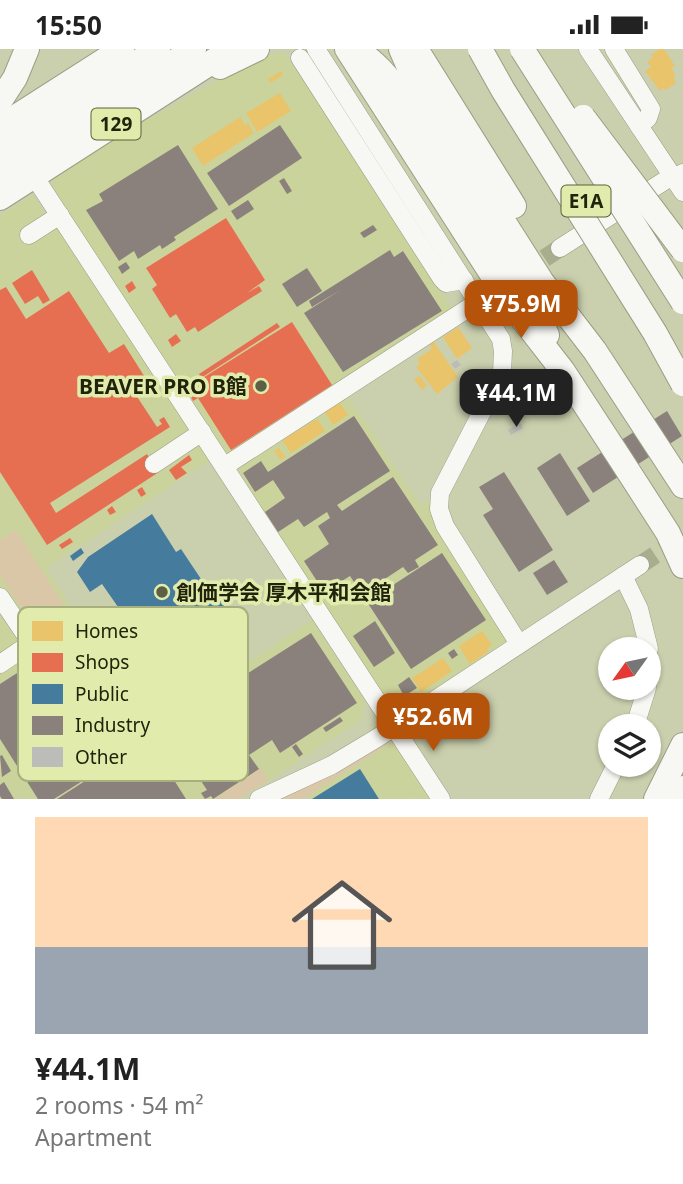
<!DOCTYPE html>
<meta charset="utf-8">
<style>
body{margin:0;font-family:"Noto Sans","Noto Sans JP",sans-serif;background:#f6f6f6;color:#222;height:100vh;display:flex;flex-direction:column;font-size:26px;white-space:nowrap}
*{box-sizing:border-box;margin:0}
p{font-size:23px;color:#767676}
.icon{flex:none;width:38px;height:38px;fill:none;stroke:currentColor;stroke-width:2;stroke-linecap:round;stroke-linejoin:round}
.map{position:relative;height:750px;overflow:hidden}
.sheet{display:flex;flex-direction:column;background:#fff;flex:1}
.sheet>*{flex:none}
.needle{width:46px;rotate:237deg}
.buttons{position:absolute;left:598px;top:588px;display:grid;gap:14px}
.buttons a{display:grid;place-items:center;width:63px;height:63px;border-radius:50%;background:#fff;box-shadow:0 2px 5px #0004;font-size:35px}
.price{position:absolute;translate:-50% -60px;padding:0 16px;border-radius:14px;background:#b45309;color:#fff;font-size:23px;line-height:46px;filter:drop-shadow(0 2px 4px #0008)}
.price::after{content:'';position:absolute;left:50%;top:42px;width:21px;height:16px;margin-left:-10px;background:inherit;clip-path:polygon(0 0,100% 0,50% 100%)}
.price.active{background:#222;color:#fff}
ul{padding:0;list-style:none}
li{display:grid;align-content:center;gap:14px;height:371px;padding:0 35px}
li span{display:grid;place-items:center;height:217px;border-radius:0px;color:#555}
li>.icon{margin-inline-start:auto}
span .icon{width:126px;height:126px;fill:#fffc;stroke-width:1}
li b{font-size:30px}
.status{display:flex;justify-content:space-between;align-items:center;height:49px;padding:0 35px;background:#fff;direction:ltr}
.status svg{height:19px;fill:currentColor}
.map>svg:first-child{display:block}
</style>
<div class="status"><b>15:50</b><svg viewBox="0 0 49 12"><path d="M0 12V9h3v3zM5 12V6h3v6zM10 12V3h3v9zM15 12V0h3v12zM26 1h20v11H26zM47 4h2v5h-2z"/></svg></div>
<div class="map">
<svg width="683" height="750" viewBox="0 0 683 750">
<rect width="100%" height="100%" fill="#cad0ae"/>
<g fill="#cbd39c">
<path d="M284 3 451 258 450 265 232 407 225 406 54 143 51 124 259 9Z"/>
<path d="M33 146 54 178 57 179 209 412 46 519 149 678 312 571 365 652 361 671 240 750H0V166Z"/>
<path d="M347 346 421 457 431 451 508 591 396 665H392L237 425 240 417Z"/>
<path d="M394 692 431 750 305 749Z"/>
</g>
<g fill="#dac7a7">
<path d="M16 481 64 556 40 572 30 573 0 526V491Z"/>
<path d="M392 687 396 690 303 750H272Z"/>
<path d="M261 719 268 731 239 750H215Z"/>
</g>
<g fill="#e9c46a">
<path d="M659 0H664L675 17 671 19 675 25 674 31 676 34 666 41 664 39 660 42 645 22 651 18 647 13 653 9 651 6Z"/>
<path d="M281 22 283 26 270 34 268 30Z"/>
<path d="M280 44 291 62 257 83 246 64Z"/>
<path d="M240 68 245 76 248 74 254 84 203 117 192 99Z"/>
<path d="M458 278 472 299 457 310 443 288Z"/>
<path d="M433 292 458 328 437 345 416 318 420 315 417 310 432 300 429 295Z"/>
<path d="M420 327 427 337 422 341 414 330Z"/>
<path d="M339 353 348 366 333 376 325 363Z"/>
<path d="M317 370 325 382 291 404 282 391Z"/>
<path d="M279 399 285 408 281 411 274 402Z"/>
<path d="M480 583H483L492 596 487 599 489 602 470 615 459 597Z"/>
<path d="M443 609 452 622 421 643 412 629Z"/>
</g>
<g fill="#e76f51">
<path d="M226 169 265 231 247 244 259 237 262 242 198 283 195 278 187 283 176 265 170 269 152 240 157 236 146 219Z"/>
<path d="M32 221 50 251 43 255 38 247 25 255 12 234Z"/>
<path d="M132 232 136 239 129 244 125 237Z"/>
<path d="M6 238 26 270 69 242 109 304 124 295 146 330 132 340 157 378 162 375 159 371 164 368 170 378 50 454 56 464 147 405 159 423 47 496 0 423V241Z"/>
<path d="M292 273 332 336 231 401 198 349 193 352 189 344 193 341 190 337Z"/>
<path d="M277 274 280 278 201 329 199 325Z"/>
<path d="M176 285 181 292 172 298 168 291Z"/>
<path d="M189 406 192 411 181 418 187 424 176 431 169 421Z"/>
<path d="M142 438 146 445 141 448 137 441Z"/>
<path d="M112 457 116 463 110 466 107 461Z"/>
<path d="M70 489 73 493 62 500 59 496Z"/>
</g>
<g fill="#457b9d">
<path d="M152 465 176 503 181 500 203 533 206 531 217 543 232 573 162 621 102 535 90 543 77 523 88 508Z"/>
<path d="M81 499 84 504 73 512 70 507Z"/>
<path d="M360 720 379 750H312Z"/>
</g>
<g fill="#8a817c">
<path d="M280 76 302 109 229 157 207 124Z"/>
<path d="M178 96 218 160 174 188 176 191 162 200 160 196 138 210 134 202 119 212 86 161 103 152 99 145Z"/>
<path d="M284 129 292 142 287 145 279 132Z"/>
<path d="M248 151 254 160 237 171 231 162Z"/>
<path d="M373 176 377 181 364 189 360 184Z"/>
<path d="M390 201 394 208 403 202 442 262 343 323 304 264 342 240 312 258 309 252Z"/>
<path d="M126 213 130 219 122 225 118 218Z"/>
<path d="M307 219 322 242 297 258 282 235Z"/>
<path d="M667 362 682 387 593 444 577 419Z"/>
<path d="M354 367 390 422 337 456 342 462 393 428 438 496 415 511 419 518 408 524 403 518 362 545 350 527 324 543 304 512 329 495 318 477 330 469 327 463 304 478 298 470 278 483 265 463 285 449 273 431 255 443 243 424 261 412 268 423Z"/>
<path d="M560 404 590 452 567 467 537 419Z"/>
<path d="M504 423 553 501 519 523 483 466 493 460 479 438Z"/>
<path d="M442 504 486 571 411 620 367 553Z"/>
<path d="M554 511 568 533 547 546 533 524Z"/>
<path d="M375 572 395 604 374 618 353 587Z"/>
<path d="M311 584 357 654 280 704 272 691 249 706 259 720 213 750 211 747 205 750 201 744 207 741 197 726 188 732 159 683 167 678 165 675 211 646 221 661 243 647 234 633Z"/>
<path d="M59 597 128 703 54 750H38L0 690V635Z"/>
<path d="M454 600 458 606 452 610 448 604Z"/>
<path d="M409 628 417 639 404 647 398 636Z"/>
<path d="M340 668 343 672 326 683 323 679Z"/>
<path d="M145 674 167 709 162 713 166 719 172 716 179 728 174 731 186 750H57L130 703 121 689Z"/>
<path d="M296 695 303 705 299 708 292 698Z"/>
<path d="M2 706 11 722 2 728 0 707Z"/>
<path d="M4 733 14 750H2L0 747V736Z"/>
</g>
<g fill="#bcbcb8">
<path d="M457 311 461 316 455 320 451 315Z"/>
<path d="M520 374 523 379 511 386 508 381Z"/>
</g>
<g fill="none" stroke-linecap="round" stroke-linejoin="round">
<g stroke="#a8ae8d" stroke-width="18" stroke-dasharray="18 9" stroke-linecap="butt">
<path d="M522 224 560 199"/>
<path d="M640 516 681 489"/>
</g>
<g stroke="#9a9e84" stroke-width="19">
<g id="minor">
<path d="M316 0 501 290 503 302 502 324 440 444 439 460 445 477 519 595"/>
<path d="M588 0 683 143"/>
<path d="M614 0 651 60 648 69 639 77"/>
<path d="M300 9 442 230 446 234 464 231"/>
<path d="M34 127 441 750"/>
<path d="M29 186 60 166"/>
<path d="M560 199 672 127H678L683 124"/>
<path d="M154 415 202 383"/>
<path d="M225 417 487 247"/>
<path d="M623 527 639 560 649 600"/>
<path d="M0 548 31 594 0 615"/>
<path d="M635 677 647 639"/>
<path d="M259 750 332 716 377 689 640 516"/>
<path d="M599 750 616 716"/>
</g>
</g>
<g stroke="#9a9e84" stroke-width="26">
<g id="highway">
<path d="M347 0 511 255 563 322 621 411 668 484 683 517"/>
<path d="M355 0C375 12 388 28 402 47L528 245 547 286"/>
<path d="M401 0 417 37 542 233 595 302 683 437"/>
<path d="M416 0 514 157"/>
<path d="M220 18 257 0"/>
<path d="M0 52 15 29 27 0"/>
<path d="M0 78 122 0"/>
<path d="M0 102 158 0"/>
<path d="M0 125 194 0"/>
<path d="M0 149 232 0"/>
<path d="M656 750 683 696"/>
<path d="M678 750 683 739"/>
</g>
</g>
<use href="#minor" stroke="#f7f8f3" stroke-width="18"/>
<use href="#highway" stroke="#f7f8f3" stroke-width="24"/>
<g stroke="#9a9e84" stroke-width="26" stroke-linecap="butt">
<g id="highway-bridge">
<path d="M480 0 503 41 655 284 683 335"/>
<path d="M522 0 683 253"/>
<path d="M583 68 683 201"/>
</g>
</g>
<use href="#highway-bridge" stroke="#f7f8f3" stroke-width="24"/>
</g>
<g fill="#5c6044" stroke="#e1ecac" stroke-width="2.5">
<circle cx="261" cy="337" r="7"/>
<circle cx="162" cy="543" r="7"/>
</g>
<g text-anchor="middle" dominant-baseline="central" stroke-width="7" stroke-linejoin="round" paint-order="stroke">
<g fill="#e1ecac" stroke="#5b603b" stroke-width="2">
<rect x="91.5" y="59.5" width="49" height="31" rx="5"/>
<rect x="561.5" y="136.5" width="49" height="31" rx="5"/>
</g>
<g font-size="19" font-weight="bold" fill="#21240b">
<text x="116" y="75">129</text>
<text x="586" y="152">E1A</text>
</g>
<g font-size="21" font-weight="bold" fill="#21240b" stroke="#e1ecac" text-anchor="end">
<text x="247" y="337">BEAVER PRO B館</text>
<text x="176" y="543" text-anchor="start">創価学会 厚木平和会館</text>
</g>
</g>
<rect x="18" y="558" width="230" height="174" rx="10" fill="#e1ecac" stroke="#a7b07c" stroke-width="2"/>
<rect x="32" y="572" width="31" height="20" fill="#e9c46a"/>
<rect x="32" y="604" width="31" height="19" fill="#e76f51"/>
<rect x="32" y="635" width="31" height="20" fill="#457b9d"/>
<rect x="32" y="667" width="31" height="19" fill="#8a817c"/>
<rect x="32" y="698" width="31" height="20" fill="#bcbcb8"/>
<g font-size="19" fill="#21240b">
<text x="75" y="589">Homes</text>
<text x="75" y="620">Shops</text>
<text x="75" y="652">Public</text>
<text x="75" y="683">Industry</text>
<text x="75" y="715">Other</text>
</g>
</svg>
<div class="buttons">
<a><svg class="needle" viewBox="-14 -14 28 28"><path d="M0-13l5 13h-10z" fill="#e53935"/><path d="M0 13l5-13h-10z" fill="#767676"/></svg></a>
<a><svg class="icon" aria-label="layers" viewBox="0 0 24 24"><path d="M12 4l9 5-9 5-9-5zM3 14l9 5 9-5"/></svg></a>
</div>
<b class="price" style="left:521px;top:291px">¥75.9M</b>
<b class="price active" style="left:516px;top:380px">¥44.1M</b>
<b class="price" style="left:433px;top:704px">¥52.6M</b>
</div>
<section class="sheet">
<ul>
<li><span style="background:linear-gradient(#ffd9b3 60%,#9aa5b1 0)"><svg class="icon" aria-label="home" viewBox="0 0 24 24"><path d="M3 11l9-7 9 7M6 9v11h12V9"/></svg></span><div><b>¥44.1M</b><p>2 rooms · 54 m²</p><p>Apartment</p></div></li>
</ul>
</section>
